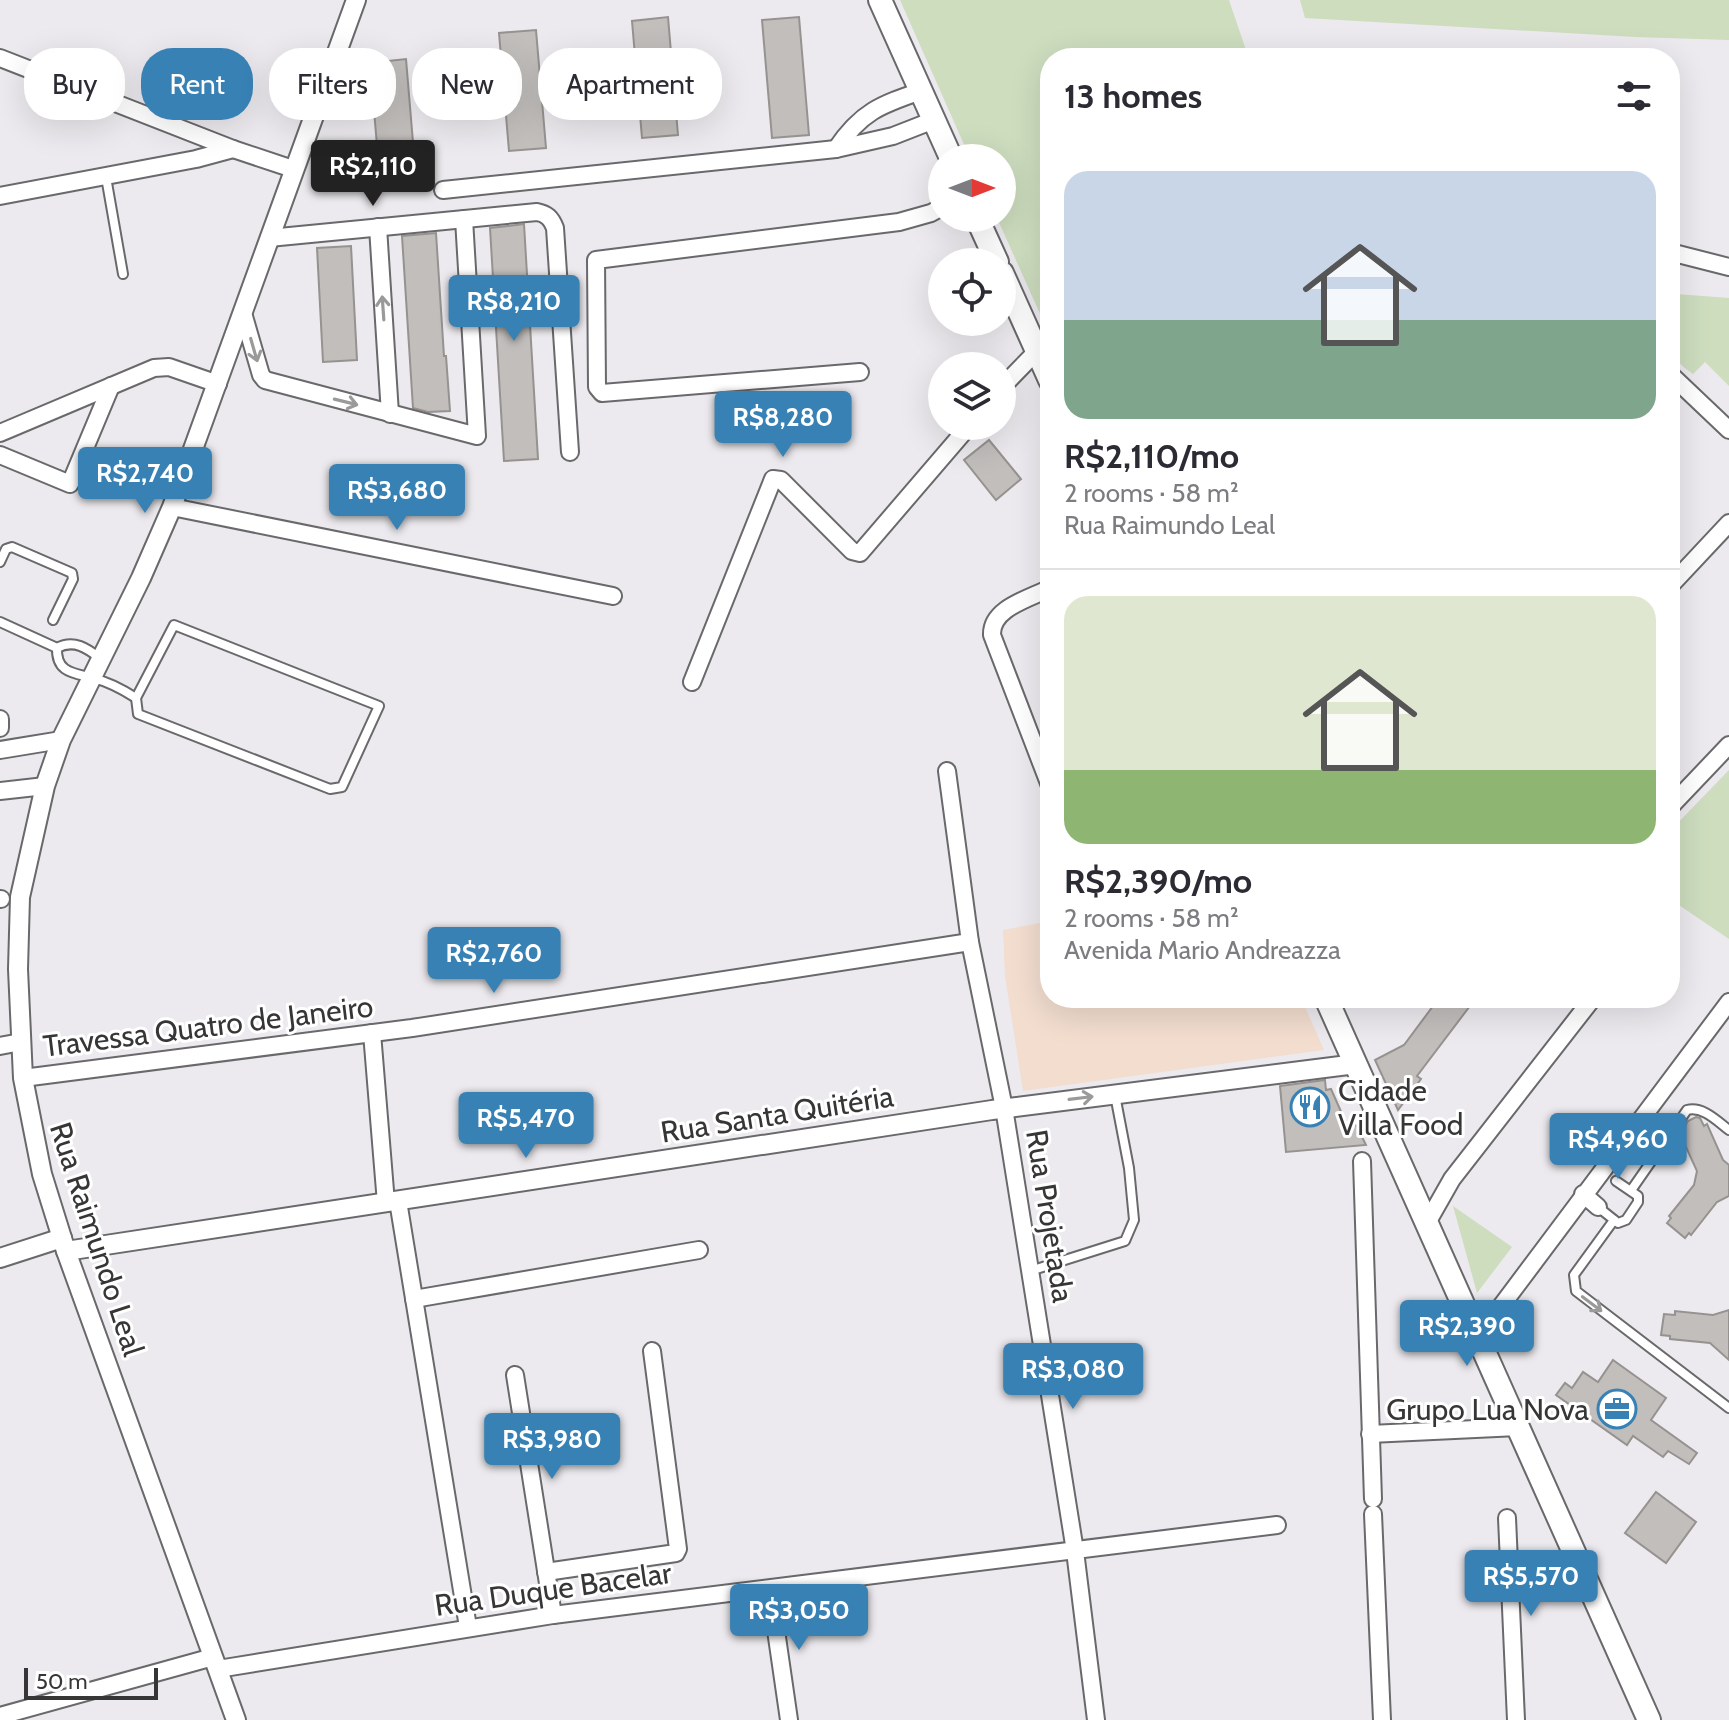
<!DOCTYPE html>
<meta charset="utf-8">
<style>
body{margin:0;font-family:Cabin,sans-serif;background:#f7f7f7;color:#2b2b33;height:100vh;display:flex;flex-direction:column;font-size:30px;white-space:nowrap}
*{box-sizing:border-box;margin:0}
p{font-size:26px;color:#7c7c81}
.icon{flex:none;width:44px;height:44px;fill:none;stroke:currentColor;stroke-width:2;stroke-linecap:round;stroke-linejoin:round}
.map{position:relative;flex:1;overflow:hidden}
.drawer{position:absolute;left:1040px;top:48px;width:640px;height:960px;display:flex;flex-direction:column;background:#fff;border-radius:32px;box-shadow:0 8px 32px #0002}
.drawer>*{flex:none}
.banner{position:absolute;left:24px;top:48px;width:760px;height:72px;display:flex;gap:16px}
.needle{width:52px;rotate:90deg}
.tools{position:absolute;left:928px;top:144px;display:grid;gap:16px}
.tools a{display:grid;place-items:center;width:88px;height:88px;border-radius:50%;background:#fff;box-shadow:0 8px 32px #0002;font-size:40px}
.scale{position:absolute;left:24px;bottom:20px;width:134px;box-sizing:border-box;padding-left:8px;border:4px solid #373637;border-top:0;font-size:22px;line-height:28px;white-space:nowrap;color:#373637;-webkit-text-stroke:6px #fff;paint-order:stroke}
.price{position:absolute;translate:-50% -68px;padding:0 18px;border-radius:8px;background:#3881b5;color:#fff;font-size:26px;line-height:52px;filter:drop-shadow(0 2px 4px #0008)}
.price::after{content:'';position:absolute;left:50%;top:48px;width:24px;height:18px;margin-left:-12px;background:inherit;clip-path:polygon(0 0,100% 0,50% 100%)}
.price.active{background:#222;color:#fff}
ul{padding:0;list-style:none}
li{display:grid;align-content:center;gap:16px;height:424px;padding:0 24px}
li+li{border-top:2px solid #e1e1e2}
li span{display:grid;place-items:center;height:248px;border-radius:24px;color:#555}
li>.icon{margin-inline-start:auto}
span .icon{width:144px;height:144px;fill:#fffc;stroke-width:1}
li b{font-size:34px}
h2{display:flex;justify-content:space-between;align-items:center;height:96px;padding:0 24px;font-size:34px}
.chip{padding:0 28px;border-radius:32px;background:#fff;box-shadow:0 8px 32px #0002;font-size:28px;line-height:72px}
.chip.active{background:#3881b5;color:#fff}
.map>svg:first-child{display:block}
</style>
<div class="map">
<svg width="1729" height="1720" viewBox="0 0 1729 1720">
<rect width="100%" height="100%" fill="#eceaee"/>
<path fill="#f2ddcf" d="M1050 921V998H1301L1324 1050 1023 1091 1005 976 1003 930Z"/>
<g fill="#cdddbe">
<path d="M900 0H1229L1248 56 1202 53 1203 58H1050V336L997 218H1002V158H970Z"/>
<path d="M1300 0H1729V40L1635 37 1305 18Z"/>
<path d="M1676 294 1729 298V386L1705 362 1693 374C1688 370 1681 366 1678 361 1667 344 1665 312 1676 294Z"/>
<path d="M1729 770V939L1670 899V831Z"/>
<path d="M1453 1206 1512 1247 1477 1293Z"/>
</g>
<g fill="#c1bebc" stroke="#959290" stroke-width="2">
<path d="M668 17 678 135 642 138 632 21Z"/>
<path d="M799 17 809 135 772 138 762 20Z"/>
<path d="M536 30 546 148 509 151 499 33Z"/>
<path d="M406 59 416 178 380 181 370 63Z"/>
<path d="M524 224 538 459 504 461 490 228Z"/>
<path d="M436 233 444 356H446L450 411 428 412 413 408 402 236Z"/>
<path d="M351 246 357 360 323 362 317 248Z"/>
<path d="M989 440 1021 479 996 500 964 460Z"/>
<path d="M1439 998H1476L1417 1076 1421 1079 1398 1110 1375 1060 1404 1045Z"/>
<path d="M1325 1080 1326 1090 1331 1089 1347 1125H1356L1366 1145 1286 1152 1280 1086Z"/>
<path d="M1696 1117 1700 1118 1704 1126 1707 1124 1723 1160 1729 1165V1196L1717 1202 1691 1235 1689 1233 1685 1238 1667 1223 1671 1218 1669 1216 1694 1185 1697 1171 1680 1134 1688 1121Z"/>
<path d="M1729 1310V1360L1710 1343 1670 1339V1336L1661 1335 1664 1314 1675 1315V1311L1713 1315Z"/>
<path d="M1613 1360 1666 1398 1651 1420 1697 1453 1689 1464 1668 1451 1663 1457 1633 1436 1627 1445 1556 1395 1565 1383 1572 1388 1583 1372 1598 1382Z"/>
<path d="M1656 1492 1696 1522 1666 1563 1625 1533Z"/>
</g>
<g fill="none" stroke-linecap="round" stroke-linejoin="round">
<g stroke="#69686b" stroke-width="12">
<g id="service">
<path d="M106 177 123 274"/>
<path d="M0 562 6 549 12 547 72 573 73 579 53 620"/>
<path d="M0 622 57 648"/>
<path d="M174 625 379 706 342 787 330 789 138 714 136 698Z"/>
<path d="M101 659C87 648 74 639 57 648 56 673 74 673 93 678 109 682 122 689 136 698"/>
<path d="M1632 1189 1687 1110C1703 1106 1717 1121 1729 1130"/>
<path d="M1598 1207 1618 1223 1626 1220 1638 1202V1196L1616 1181"/>
<path d="M1614 1220 1574 1275 1576 1291 1729 1408"/>
<path d="M1030 1271 1125 1241 1134 1220 1129 1168 1115 1095"/>
</g>
</g>
<g stroke="#69686b" stroke-width="20">
<g id="minor">
<path d="M0 58 233 149 293 169"/>
<path d="M836 149C861 112 880 105 921 91"/>
<path d="M443 190 836 149 893 136 934 120"/>
<path d="M0 196 196 159 233 149"/>
<path d="M378 227 390 414"/>
<path d="M269 238 537 212C547 214 551 218 555 228L570 452"/>
<path d="M1670 252 1729 267"/>
<path d="M243 313 261 375 265 380 477 436 464 219"/>
<path d="M860 372 602 393 597 387 596 260 899 222 931 213 942 207"/>
<path d="M1670 374 1729 430"/>
<path d="M1002 387 1037 351 1050 344"/>
<path d="M0 433 154 368 169 367 218 384"/>
<path d="M0 455 70 484 111 386"/>
<path d="M172 507 613 596"/>
<path d="M1670 586 1729 523"/>
<path d="M1050 588C1029 599 991 608 992 635L1050 786"/>
<path d="M692 682 773 479 781 480 852 551 860 553 969 426"/>
<path d="M0 719V728"/>
<path d="M0 750 61 740"/>
<path d="M947 771 970 942 1004 1108 1075 1551 1096 1720"/>
<path d="M0 791 45 786"/>
<path d="M1670 807 1729 745"/>
<path d="M0 899H1"/>
<path d="M372 1033 386 1203"/>
<path d="M0 1046 21 1042"/>
<path d="M23 1078 412 1028 970 942"/>
<path d="M1362 1161 1373 1499"/>
<path d="M1583 1194 1598 1207"/>
<path d="M398 1201 468 1627"/>
<path d="M1427 1223 1452 1179 1593 998"/>
<path d="M414 1299 699 1250"/>
<path d="M1478 1337 1729 1002"/>
<path d="M515 1375 553 1615"/>
<path d="M1370 1434 1518 1427"/>
<path d="M1373 1514 1382 1720"/>
<path d="M1507 1518 1516 1720"/>
<path d="M546 1572 676 1553 678 1549 652 1351"/>
<path d="M770 1589 789 1720"/>
<path d="M218 1669 553 1615 1277 1525"/>
<path d="M0 1716 213 1657"/>
</g>
</g>
<g stroke="#69686b" stroke-width="22">
<g id="tertiary">
<path d="M66 1251 992 1110 1356 1064"/>
<path d="M0 1258 62 1238"/>
<path d="M236 1720 66 1251 42 1174 23 1078 18 969 20 897 45 786 61 740 141 578 172 507 356 0"/>
</g>
</g>
<g stroke="#69686b" stroke-width="26">
<g id="secondary">
<path d="M880 0 951 158"/>
<path d="M977 218 997 262"/>
<path d="M1002 273 1050 380"/>
<path d="M1326 998 1649 1720"/>
</g>
</g>
<use href="#service" stroke="#fff" stroke-width="8"/>
<use href="#minor" stroke="#fff" stroke-width="16"/>
<use href="#tertiary" stroke="#fff" stroke-width="18"/>
<use href="#secondary" stroke="#fff" stroke-width="22"/>
</g>
<defs><path id="oneway-shaft" d="M-6 0H5M1.5-3L5.5 0L1.5 3" fill="none" stroke-width="1.6" stroke-linecap="round" stroke-linejoin="round" transform="scale(2)"/></defs>
<g stroke="#9b9a9b">
<use href="#oneway-shaft" transform="translate(383 308) rotate(-94)"/>
<use href="#oneway-shaft" transform="translate(254 350) rotate(74)"/>
<use href="#oneway-shaft" transform="translate(346 402) rotate(14)"/>
<use href="#oneway-shaft" transform="translate(1081 1098) rotate(-7)"/>
<use href="#oneway-shaft" transform="translate(1592 1304) rotate(37)"/>
</g>
<defs>
<g id="restaurant-ring" transform="scale(2)"><circle r="9.5" fill="#fff" stroke="#3881b5" stroke-width="1.5"/><path d="M-5-6h1v4h1v-4h1v4h1v-4h1v5L-1.5 .5V6h-2V.5L-5-1ZM5-6V6H3V1.5H1.5Q1.5-4 5-6Z" fill="#3881b5"/></g>
<g id="office-ring" transform="scale(2)"><circle r="9.5" fill="#fff" stroke="#3881b5" stroke-width="1.5"/><path d="M-6-3h4V-5.5h4V-3h4V5H-6ZM-1-4.5V-3h2v-1.5ZM-6 0V1H6V0Z" fill="#3881b5"/></g>
</defs>
<g fill-rule="evenodd">
<use href="#restaurant-ring" x="1310" y="1107"/>
<use href="#office-ring" x="1617" y="1409"/>
</g>
<g text-anchor="middle" dominant-baseline="central" stroke-width="6" stroke-linejoin="round" paint-order="stroke">
<g font-size="30" fill="#373637" stroke="#fff">
<text transform="translate(208 1026) rotate(-7)">Travessa Quatro de Janeiro</text>
<text transform="translate(777 1114) rotate(-9)">Rua Santa Quitéria</text>
<text transform="translate(1050 1216) rotate(81)">Rua Projetada</text>
<text transform="translate(97 1239) rotate(72)">Rua Raimundo Leal</text>
<text transform="translate(553 1589) rotate(-8)">Rua Duque Bacelar</text>
</g>
<g font-size="30" fill="#373637" stroke="#fff" text-anchor="start">
<text x="1338" y="1090">Cidade<tspan x="1338" dy="34">Villa Food</tspan></text>
<text x="1589" y="1409" text-anchor="end">Grupo Lua Nova</text>
</g>
</g>
</svg>
<div class="tools">
<a><svg class="needle" viewBox="-14 -14 28 28"><path d="M0-13l5 13h-10z" fill="#e53935"/><path d="M0 13l5-13h-10z" fill="#7c7c81"/></svg></a>
<a><svg class="icon" aria-label="locate" viewBox="0 0 24 24"><circle cx="12" cy="12" r="6"/><path d="M12 2v4M12 18v4M2 12h4M18 12h4"/></svg></a>
<a><svg class="icon" aria-label="layers" viewBox="0 0 24 24"><path d="M12 4l9 5-9 5-9-5zM3 14l9 5 9-5"/></svg></a>
</div>
<div class="scale">50 m</div>
<b class="price active" style="left:373px;top:208px">R$2,110</b>
<b class="price" style="left:514px;top:343px">R$8,210</b>
<b class="price" style="left:783px;top:459px">R$8,280</b>
<b class="price" style="left:145px;top:515px">R$2,740</b>
<b class="price" style="left:397px;top:532px">R$3,680</b>
<b class="price" style="left:494px;top:995px">R$2,760</b>
<b class="price" style="left:526px;top:1160px">R$5,470</b>
<b class="price" style="left:1618px;top:1181px">R$4,960</b>
<b class="price" style="left:1467px;top:1368px">R$2,390</b>
<b class="price" style="left:1073px;top:1411px">R$3,080</b>
<b class="price" style="left:552px;top:1481px">R$3,980</b>
<b class="price" style="left:1531px;top:1618px">R$5,570</b>
<b class="price" style="left:799px;top:1652px">R$3,050</b>
<div class="banner">
<a class="chip">Buy</a>
<a class="chip active">Rent</a>
<a class="chip">Filters</a>
<a class="chip">New</a>
<a class="chip">Apartment</a>
</div>
<section class="drawer">
<h2>13 homes<svg class="icon" aria-label="filters" viewBox="0 0 24 24"><path d="M4 7h16M4 17h16"/><circle cx="9" cy="7" r="2"/><circle cx="15" cy="17" r="2"/></svg></h2>
<ul>
<li><span style="background:linear-gradient(#c9d6e8 60%,#7fa58c 0)"><svg class="icon" aria-label="home" viewBox="0 0 24 24"><path d="M3 11l9-7 9 7M6 9v11h12V9"/></svg></span><div><b>R$2,110/mo</b><p>2 rooms · 58 m²</p><p>Rua Raimundo Leal</p></div></li>
<li><span style="background:linear-gradient(#dfe7d0 70%,#8fb573 0)"><svg class="icon" aria-label="home" viewBox="0 0 24 24"><path d="M3 11l9-7 9 7M6 9v11h12V9"/></svg></span><div><b>R$2,390/mo</b><p>2 rooms · 58 m²</p><p>Avenida Mario Andreazza</p></div></li>
</ul>
</section>
</div>
